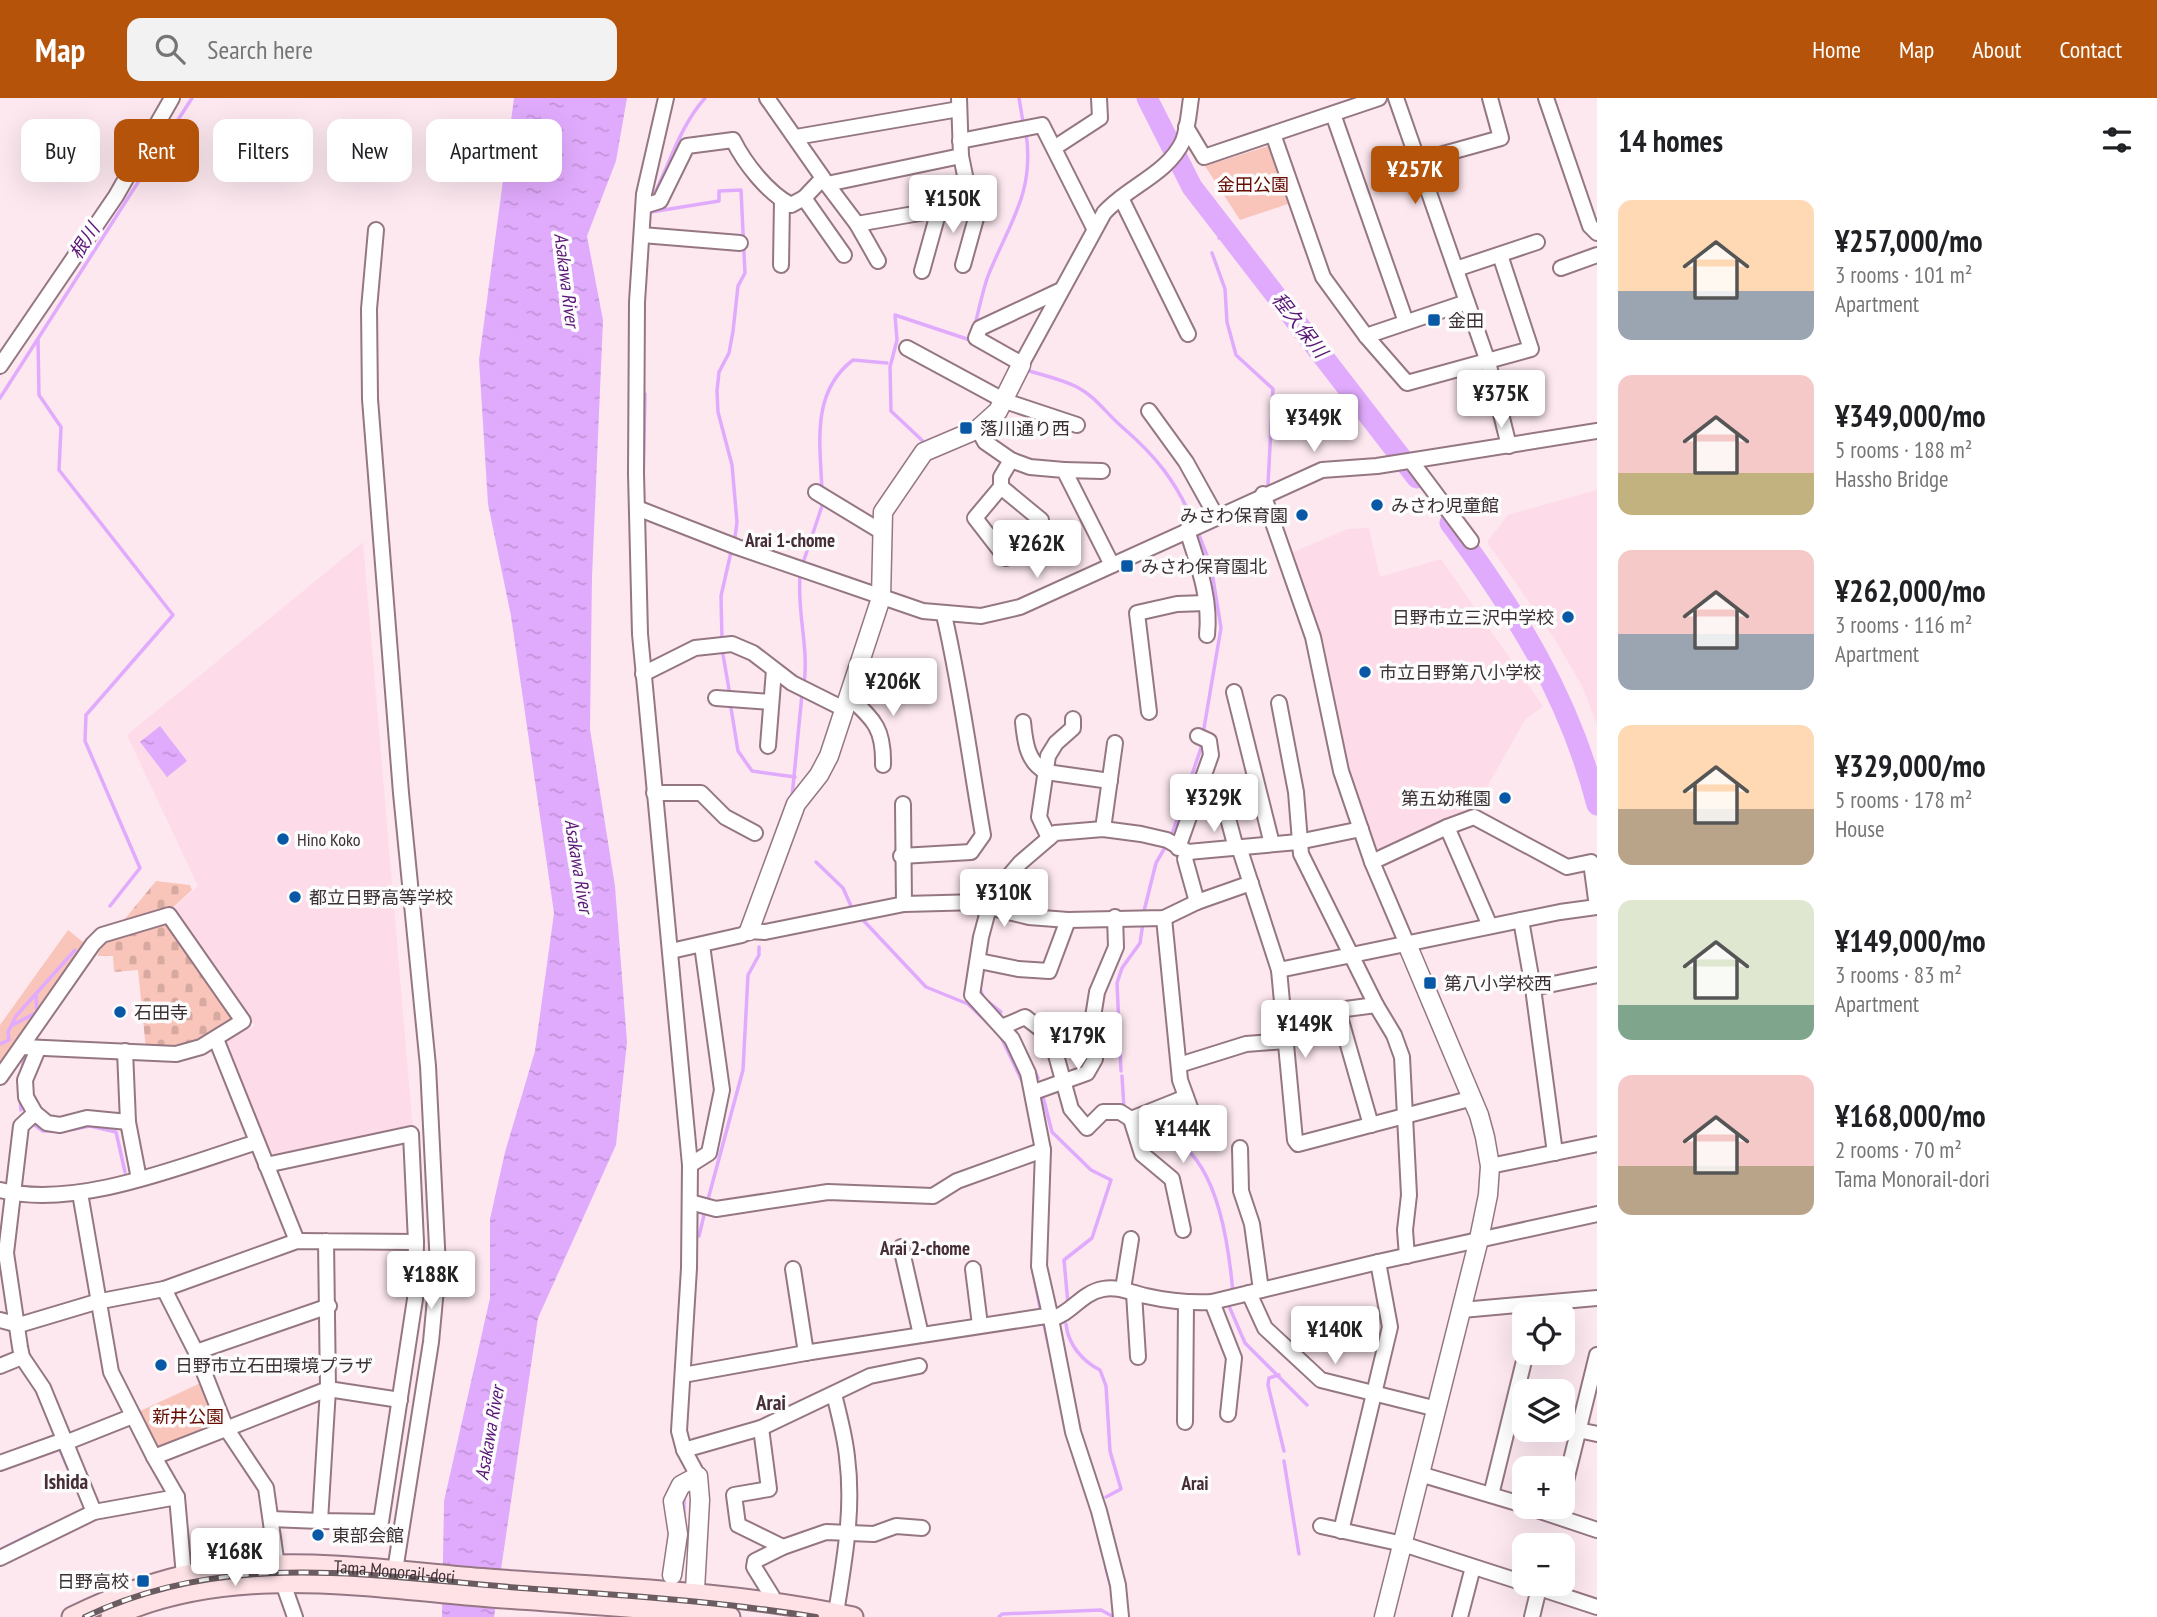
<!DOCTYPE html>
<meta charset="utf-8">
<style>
body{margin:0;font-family:"PT Sans Narrow","Noto Sans JP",sans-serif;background:#f2f2f2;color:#202124;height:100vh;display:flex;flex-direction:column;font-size:26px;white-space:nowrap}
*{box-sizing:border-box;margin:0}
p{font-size:23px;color:#757577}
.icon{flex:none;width:38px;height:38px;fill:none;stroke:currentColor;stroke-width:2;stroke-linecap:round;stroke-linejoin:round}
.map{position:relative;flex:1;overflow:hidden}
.sheet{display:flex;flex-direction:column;background:#fff;width:560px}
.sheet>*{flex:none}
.banner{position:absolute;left:21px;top:21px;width:665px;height:63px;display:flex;gap:14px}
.buttons{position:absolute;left:1512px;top:1204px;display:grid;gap:14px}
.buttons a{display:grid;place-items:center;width:63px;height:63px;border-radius:14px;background:#fff;box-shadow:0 7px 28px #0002;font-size:35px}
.price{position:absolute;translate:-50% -60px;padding:0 16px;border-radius:7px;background:#fff;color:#222;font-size:23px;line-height:46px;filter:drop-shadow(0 2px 4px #0008)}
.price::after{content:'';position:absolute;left:50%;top:42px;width:21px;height:16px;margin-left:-10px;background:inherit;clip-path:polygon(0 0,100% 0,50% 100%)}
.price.active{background:#b45309;color:#fff}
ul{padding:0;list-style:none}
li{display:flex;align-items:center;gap:21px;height:175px;padding:0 21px}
li span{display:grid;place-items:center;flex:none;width:196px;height:140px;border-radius:14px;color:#555}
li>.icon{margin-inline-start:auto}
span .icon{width:84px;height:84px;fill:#fffc;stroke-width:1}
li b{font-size:30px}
h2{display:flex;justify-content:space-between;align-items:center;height:84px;padding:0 21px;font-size:30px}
.chip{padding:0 24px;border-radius:14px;background:#fff;box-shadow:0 7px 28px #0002;font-size:24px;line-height:63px}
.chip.active{background:#b45309;color:#fff}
header{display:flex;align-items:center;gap:42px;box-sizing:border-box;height:98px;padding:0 35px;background:#b45309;color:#fff}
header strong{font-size:33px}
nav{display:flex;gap:38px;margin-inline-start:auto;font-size:24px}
.search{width:490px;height:63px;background:#f2f2f2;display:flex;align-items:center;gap:18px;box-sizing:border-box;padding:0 24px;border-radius:14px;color:#757577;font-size:26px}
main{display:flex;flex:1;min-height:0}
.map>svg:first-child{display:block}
</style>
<header>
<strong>Map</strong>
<div class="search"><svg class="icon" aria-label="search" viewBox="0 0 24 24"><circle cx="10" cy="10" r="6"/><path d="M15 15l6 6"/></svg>Search here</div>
<nav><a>Home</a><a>Map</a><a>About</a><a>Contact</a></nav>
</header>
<main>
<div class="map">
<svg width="1597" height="1519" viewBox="0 0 1597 1519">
<defs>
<pattern id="cemetery-stones" width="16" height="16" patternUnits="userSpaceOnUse" patternTransform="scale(1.75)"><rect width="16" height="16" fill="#f9c5ba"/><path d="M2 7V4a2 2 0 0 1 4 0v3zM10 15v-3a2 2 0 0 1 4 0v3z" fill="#d6aaa0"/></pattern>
<pattern id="water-ripples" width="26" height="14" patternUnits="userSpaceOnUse" patternTransform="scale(1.75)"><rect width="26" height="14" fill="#e1abfd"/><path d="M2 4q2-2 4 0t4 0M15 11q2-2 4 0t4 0" fill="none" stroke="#c293d9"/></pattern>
</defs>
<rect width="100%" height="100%" fill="#fde8f0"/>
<g fill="#fddbe8">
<path d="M1597 392V626L1582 588 1556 543 1487 444 1508 417Z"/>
<path d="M1369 430 1380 479 1441 461 1543 608 1525 622 1480 701 1470 705 1474 715 1381 753 1374 752 1348 674 1291 455 1348 431Z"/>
<path d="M363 444 413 1033 268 1063 221 944 255 928 172 812 198 788 127 637Z"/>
</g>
<g fill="url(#cemetery-stones)">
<path d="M156 783 190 787 192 792 168 814 127 826 124 822Z"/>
<path d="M165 825 171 827 231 910 230 922C214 939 169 952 146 951L138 872 114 874 113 858H98V855L107 842Z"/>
</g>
<g fill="#f9c5ba">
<path d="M1268 48 1272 51 1291 105 1240 122 1205 68Z"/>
<path d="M68 832 88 848 0 968V927Z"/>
<path d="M207 1282 226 1330 156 1355 138 1314Z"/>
</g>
<g fill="url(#water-ripples)">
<path d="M514 0H627L616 63 587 138 603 222 592 479 590 631 615 788 627 944 616 1047 538 1220 494 1519H442L444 1403 490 1200V1121L505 1054 535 953 554 815 511 518 488 406 479 262Z"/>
<path d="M160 628 187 663 167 679 140 644Z"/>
</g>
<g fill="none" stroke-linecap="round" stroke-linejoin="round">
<g stroke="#e1abfd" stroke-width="3.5">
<path d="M1019 0 1023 24"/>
<path d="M653 99C670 65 680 28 705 0"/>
<path d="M651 114 719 103V93L741 92 745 175 738 188 733 233 729 255 719 274 717 293 718 314 732 367 737 424 735 439"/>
<path d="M1219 140 1225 131"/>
<path d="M1212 155 1225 191 1227 224 1236 257 1273 291 1268 386"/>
<path d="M974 230C979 213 982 194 988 178 1009 125 1035 95 1026 35"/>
<path d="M38 242 39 297 61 329 59 372 173 517 86 617 85 643 140 770 110 808"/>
<path d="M1026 272C1042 277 1061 281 1077 289 1096 299 1105 314 1121 328 1156 358 1175 382 1194 425"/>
<path d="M0 300 192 0"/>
<path d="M927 347 891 313 890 269 897 242 895 217 973 243"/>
<path d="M643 387 645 296"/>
<path d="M822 392C820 345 811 294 853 262L887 265"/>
<path d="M1197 432 1211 468 1221 530 1203 636"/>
<path d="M804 462 823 405"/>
<path d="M800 478C797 515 809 549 804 586"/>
<path d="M722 543 721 498 731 454"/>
<path d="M722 551 730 597"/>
<path d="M731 610 738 653 752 673 795 679"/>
<path d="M792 699 802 596"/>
<path d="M1171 739 1203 644"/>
<path d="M816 764 843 790 851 808"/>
<path d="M1144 813 1156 765 1167 746"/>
<path d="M862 821 926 889 968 906 990 927"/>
<path d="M980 890 983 900 1001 914"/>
<path d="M13 927 37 914 36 898"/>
<path d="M1015 932 1038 980"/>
<path d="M1000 937 1024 987"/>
<path d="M0 946 9 942 8 934 16 918 75 852"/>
<path d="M22 972 25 955"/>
<path d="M1121 973 1117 885 1122 870 1140 845 1143 825"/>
<path d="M1122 978 1124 1010"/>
<path d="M19 990 21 1012"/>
<path d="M1043 999 1052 1034 1091 1072 1111 1082 1092 1140 1064 1162 1068 1206"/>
<path d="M30 1024 43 1033H58"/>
<path d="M1138 1025C1151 1033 1166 1036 1178 1044 1219 1071 1229 1150 1233 1195"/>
<path d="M69 1032 90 1028 116 1034 125 1074"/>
<path d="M707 1105 743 972 748 877 759 857V849"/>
<path d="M699 1138 705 1113"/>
<path d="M1032 1168 1041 1215"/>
<path d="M1229 1208 1245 1245 1307 1307"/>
<path d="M1043 1222 1049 1249"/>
<path d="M1066 1226C1068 1246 1082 1263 1100 1272L1106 1288 1110 1353 1121 1391 1106 1399"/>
<path d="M1279 1277 1269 1280 1268 1287 1284 1353"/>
<path d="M136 1308 141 1318"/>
<path d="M60 1352 72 1379"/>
<path d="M1284 1363 1299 1456"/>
<path d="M684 1417V1399"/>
<path d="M0 1452 42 1431"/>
<path d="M1106 1470 1112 1493"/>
<path d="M999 1519 1002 1516 1101 1512 1114 1519"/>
</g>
<g stroke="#e1abfd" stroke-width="21">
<path d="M1147 0 1192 89 1417 380"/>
<path d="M1450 425C1516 514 1569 598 1597 707"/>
</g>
<g stroke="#957783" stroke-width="18">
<g id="minor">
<path d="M666 0 644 96 637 204 636 375 640 536 690 1067 689 1170 679 1333 684 1352 698 1378"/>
<path d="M1396 0 1488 264 1509 348"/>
<path d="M1546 0 1590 128 1597 135"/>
<path d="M1333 16 1406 224"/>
<path d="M1186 29 1204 59 1379 0"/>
<path d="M1273 36 1323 179 1366 238 1407 285 1531 251 1500 157"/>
<path d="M796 39 959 11"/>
<path d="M960 43 1042 27 1094 130"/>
<path d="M1054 50 1100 20 1099 0"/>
<path d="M1418 63 1501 40 1490 0"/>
<path d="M823 81 857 126 878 163"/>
<path d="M827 86 961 58"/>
<path d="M804 100 844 157"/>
<path d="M1121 100 1188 236"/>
<path d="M644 108 660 103 687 48 733 42C745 66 768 95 791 107L804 100 823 80 767 0"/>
<path d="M857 126 948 110 970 102 961 58 959 0"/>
<path d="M376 132 369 211 370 301 401 695 428 968 438 1169 431 1244 394 1479"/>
<path d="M642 137 740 145"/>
<path d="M781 167 782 102"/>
<path d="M963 167 978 113 970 102"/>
<path d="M1561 170 1597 157"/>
<path d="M1456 171 1537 144"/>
<path d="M922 173 939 112"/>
<path d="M1366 238 1467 204"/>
<path d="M907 250 1005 303 1077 327"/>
<path d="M1022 266 976 240 980 230 1059 193"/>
<path d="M1021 267 1104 115C1128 88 1167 77 1183 43 1188 30 1189 13 1191 0"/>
<path d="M0 268 116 98 172 0"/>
<path d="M1149 313 1186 364 1216 418"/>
<path d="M978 331 985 344 1011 362 1001 379V389L975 420 1006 460"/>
<path d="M1011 362 1030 369 1064 372 1112 467"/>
<path d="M1411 363 1471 443"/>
<path d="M1064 372 1102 373"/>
<path d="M1001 389 1041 422"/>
<path d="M816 394 882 434"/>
<path d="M1263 396 1313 539 1341 673 1372 764 1407 846"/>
<path d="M637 410 737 449 923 513 981 518 1020 509 1322 372 1377 368 1597 333"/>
<path d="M1187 432C1198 467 1211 500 1207 537"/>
<path d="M643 576 695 550 732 546 753 555 792 585 844 611"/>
<path d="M1234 594 1272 746"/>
<path d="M848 598C874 622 884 630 883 667"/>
<path d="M716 600 771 604"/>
<path d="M1279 605 1296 694 1301 756 1376 907 1394 937 1402 959 1409 1097 1405 1132 1407 1158"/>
<path d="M1149 614 1137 515 1177 506 1206 505"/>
<path d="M1023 624C1025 644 1027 664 1046 674L1110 683"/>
<path d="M768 648 774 572"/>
<path d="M654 695H701L725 719 755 735"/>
<path d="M903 706 904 806"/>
<path d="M1226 713 1236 750"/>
<path d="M1447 729 1474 719 1567 769 1591 764 1597 809"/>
<path d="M1103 731 1115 645"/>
<path d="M1049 740 1039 719 1048 658 1056 645 1073 630V621"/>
<path d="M1239 749 1279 872 1295 1042 1298 1046 1473 1000"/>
<path d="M1178 750 1211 657 1209 643 1198 638"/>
<path d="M1188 754 1185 761 1197 804"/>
<path d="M901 758 971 754 983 737C970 663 961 590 944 517"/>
<path d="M1372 764 1447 729 1490 828"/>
<path d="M1164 820 1180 982 1196 1026"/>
<path d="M1521 822 1533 890"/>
<path d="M671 853 742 837 749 833 765 834 904 806 980 804 988 809 1029 819 1068 822 1164 820 1197 804 1251 785"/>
<path d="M979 863 1018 871 1049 873 1068 822"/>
<path d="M1279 872 1560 814 1597 809"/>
<path d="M1002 929 1025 919 1051 939 1071 1011 1087 1030 1103 1014H1120L1131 1021 1186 999"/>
<path d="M216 941 297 1143"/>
<path d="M38 951 25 982 26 999 35 1015 47 1025 60 1027 87 1020 128 1024"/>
<path d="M125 953 128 1024 139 1081"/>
<path d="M1179 967 1246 946 1286 943"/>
<path d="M0 979 93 846 102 837 169 817 243 923 201 949 176 956 23 949"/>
<path d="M1034 994 1087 975 1095 961 1093 919 1097 894 1116 849 1115 819"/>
<path d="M35 1015 21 1028 6 1155 20 1249 22 1259 43 1290 94 1414"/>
<path d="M1131 1021 1142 1056 1172 1081 1183 1132"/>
<path d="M1371 1027 1338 912 1376 907"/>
<path d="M1240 1050 1241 1093 1252 1126 1261 1192"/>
<path d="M1555 1055 1533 890 1597 877"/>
<path d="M266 1067 411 1036 416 1144"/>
<path d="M690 1067 709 1055 722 992 702 847"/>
<path d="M1490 1068 1597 1046"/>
<path d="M0 1092C76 1112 184 1067 257 1044"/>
<path d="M80 1095 111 1274 154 1359 328 1291 400 1302"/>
<path d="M690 1104 716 1111 828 1094 933 1098 957 1083 1043 1052 1028 975 1012 941 972 897 981 839 992 798 1020 765 1055 735 1103 731 1141 736 1167 742 1188 754 1298 744 1361 731"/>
<path d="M901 1149 921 1237"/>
<path d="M793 1171 806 1255"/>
<path d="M973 1171 980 1227"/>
<path d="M164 1191 196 1254 226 1330 266 1390 277 1468 295 1519"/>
<path d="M1123 1191 1131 1141"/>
<path d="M1134 1195 1138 1259"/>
<path d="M1249 1195 1265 1230 1321 1282 1437 1311"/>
<path d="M1212 1204 1234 1260 1228 1316"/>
<path d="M1462 1212 1597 1200"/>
<path d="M0 1222 19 1227 96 1204 164 1191 297 1143 416 1144 415 1201 381 1424 320 1423 328 1291 326 1143"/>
<path d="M196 1254 329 1208"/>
<path d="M0 1268 22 1259"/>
<path d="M683 1277 811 1254 1046 1218 1051 1221 1039 1168 1043 1052"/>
<path d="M834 1296C839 1317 845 1338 847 1359 854 1412 844 1464 836 1515"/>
<path d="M1185 1324 1186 1204"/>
<path d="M761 1330 769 1391 734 1397 738 1427 783 1449"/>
<path d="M1578 1332 1597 1336"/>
<path d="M65 1345 133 1318"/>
<path d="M684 1352 761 1330 870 1278 919 1268"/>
<path d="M0 1365 64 1342"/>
<path d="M1420 1376 1524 1407"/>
<path d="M1563 1395 1597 1257"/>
<path d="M1491 1397 1526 1255"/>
<path d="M177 1399 184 1478"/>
<path d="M1528 1409 1597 1432"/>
<path d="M271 1421 320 1423"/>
<path d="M1321 1428 1403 1446 1524 1485"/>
<path d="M1341 1433 1390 1229 1378 1164 1597 1116"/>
<path d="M0 1460 94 1414 177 1399 154 1359"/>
<path d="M1527 1486 1597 1509"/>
<path d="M772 1506V1498L754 1469 755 1463 783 1449 826 1434 874 1436 896 1428 922 1430"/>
<path d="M1121 1519 1118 1487 1099 1413 1073 1334 1051 1221C1071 1216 1081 1195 1103 1191 1119 1188 1131 1195 1146 1198 1168 1203 1191 1205 1212 1204L1378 1164"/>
<path d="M1460 1519 1473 1469"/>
<path d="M1532 1519 1539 1490"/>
</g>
</g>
<g stroke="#957783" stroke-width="21">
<g id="tertiary">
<path d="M749 833 796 706 819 677 829 658 881 500 883 414 924 354 978 331 998 313 1021 267"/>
<path d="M672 1477 678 1436 673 1403 681 1387 698 1378 700 1402 694 1510"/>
<path d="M1384 1519 1479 1141 1488 1097 1490 1068 1485 1039 1479 1017 1407 846"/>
</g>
</g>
<g stroke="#957783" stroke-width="23">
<g id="secondary">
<path id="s1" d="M72 1519C113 1499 156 1482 202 1474 295 1457 395 1474 488 1481 609 1490 734 1493 853 1519"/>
<path d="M111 1519C229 1464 366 1489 490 1499 570 1505 650 1509 730 1519"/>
</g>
</g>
<use href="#minor" stroke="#fff" stroke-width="14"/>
<use href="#tertiary" stroke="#fff" stroke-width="18"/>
<use href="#secondary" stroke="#fee2e6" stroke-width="19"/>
<g stroke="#6a5c61" stroke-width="6">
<path id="rail" d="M85 1519C226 1451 371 1478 521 1490 620 1497 718 1503 816 1519"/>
</g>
<use href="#rail" stroke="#fcfcfc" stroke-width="3.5" stroke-dasharray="10" stroke-linecap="butt"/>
</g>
<g fill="#0958a6" stroke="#fcfcfc" stroke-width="2.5">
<rect x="1427" y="215" width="14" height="14" rx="3.5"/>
<rect x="959" y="323" width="14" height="14" rx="3.5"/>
<circle cx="1377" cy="407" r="7"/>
<circle cx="1302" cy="417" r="7"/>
<rect x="1120" y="461" width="14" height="14" rx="3.5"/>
<circle cx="1568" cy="519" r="7"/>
<circle cx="1365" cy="574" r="7"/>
<circle cx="1505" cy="700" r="7"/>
<circle cx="283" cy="741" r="7"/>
<circle cx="295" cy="799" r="7"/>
<rect x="1423" y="878" width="14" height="14" rx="3.5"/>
<circle cx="120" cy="914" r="7"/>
<circle cx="161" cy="1267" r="7"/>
<circle cx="318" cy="1437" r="7"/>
<rect x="136" y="1476" width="14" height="14" rx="3.5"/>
</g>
<g text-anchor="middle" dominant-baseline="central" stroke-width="7" stroke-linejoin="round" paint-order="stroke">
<g font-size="18" fill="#660b00" stroke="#fcfcfc">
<text x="1253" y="86">金田公園</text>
<text x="188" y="1318">新井公園</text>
</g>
<g font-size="18" fill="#3c3035" stroke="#fcfcfc" text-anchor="start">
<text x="1448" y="222">金田</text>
<text x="980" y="330">落川通り西</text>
<text x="1391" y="407">みさわ児童館</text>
<text x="1288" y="417" text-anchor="end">みさわ保育園</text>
<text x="1141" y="468">みさわ保育園北</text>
<text x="1554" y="519" text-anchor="end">日野市立三沢中学校</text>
<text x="1379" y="574">市立日野第八小学校</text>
<text x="1491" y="700" text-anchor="end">第五幼稚園</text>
<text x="297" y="741">Hino Koko</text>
<text x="309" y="799">都立日野高等学校</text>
<text x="1444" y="885">第八小学校西</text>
<text x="134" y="914">石田寺</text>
<text x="175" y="1267">日野市立石田環境プラザ</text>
<text x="332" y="1437">東部会館</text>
<text x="129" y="1483" text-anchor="end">日野高校</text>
</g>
<g font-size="18" fill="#3c3035" stroke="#fcfcfc">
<text stroke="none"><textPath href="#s1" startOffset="331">Tama Monorail-dori</textPath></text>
</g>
<g font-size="19" font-style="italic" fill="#591676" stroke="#fcfcfc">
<text transform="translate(84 143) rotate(-57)">根川</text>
<text transform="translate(567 182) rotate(83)">Asakawa River</text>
<text transform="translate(1300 227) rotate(52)">程久保川</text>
<text transform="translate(579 768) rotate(81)">Asakawa River</text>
<text transform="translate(489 1335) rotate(-80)">Asakawa River</text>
</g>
<g font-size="19" font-weight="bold" fill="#462d37" stroke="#fcfcfc">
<text x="790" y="442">Arai 1-chome</text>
<text x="925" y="1150">Arai 2-chome</text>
<text x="1195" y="1385">Arai</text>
</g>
<g font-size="21" font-weight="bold" fill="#462d37" stroke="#fcfcfc">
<text x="771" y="1304">Arai</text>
<text x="66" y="1383">Ishida</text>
</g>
</g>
</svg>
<div class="buttons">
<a><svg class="icon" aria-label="locate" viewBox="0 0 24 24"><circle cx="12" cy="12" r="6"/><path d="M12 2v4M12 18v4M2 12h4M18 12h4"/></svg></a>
<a><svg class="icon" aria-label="layers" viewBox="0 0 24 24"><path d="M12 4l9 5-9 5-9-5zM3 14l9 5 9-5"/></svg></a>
<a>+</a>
<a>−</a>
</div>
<b class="price active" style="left:1415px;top:108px">¥257K</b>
<b class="price" style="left:953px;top:137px">¥150K</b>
<b class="price" style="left:1501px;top:332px">¥375K</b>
<b class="price" style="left:1314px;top:356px">¥349K</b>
<b class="price" style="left:1037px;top:482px">¥262K</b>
<b class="price" style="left:893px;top:620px">¥206K</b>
<b class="price" style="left:1214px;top:736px">¥329K</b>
<b class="price" style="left:1004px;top:831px">¥310K</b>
<b class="price" style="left:1305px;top:962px">¥149K</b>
<b class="price" style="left:1078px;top:974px">¥179K</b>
<b class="price" style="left:1183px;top:1067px">¥144K</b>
<b class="price" style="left:431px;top:1213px">¥188K</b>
<b class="price" style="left:1335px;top:1268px">¥140K</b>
<b class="price" style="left:235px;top:1490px">¥168K</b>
<div class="banner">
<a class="chip">Buy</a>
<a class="chip active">Rent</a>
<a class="chip">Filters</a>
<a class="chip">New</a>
<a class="chip">Apartment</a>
</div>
</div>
<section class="sheet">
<h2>14 homes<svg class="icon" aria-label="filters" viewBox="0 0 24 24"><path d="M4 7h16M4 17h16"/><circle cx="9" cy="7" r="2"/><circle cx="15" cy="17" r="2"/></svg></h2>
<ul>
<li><span style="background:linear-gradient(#ffd9b3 65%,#9aa5b1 0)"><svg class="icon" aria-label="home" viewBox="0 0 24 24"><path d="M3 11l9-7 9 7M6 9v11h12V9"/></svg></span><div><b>¥257,000/mo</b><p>3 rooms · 101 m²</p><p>Apartment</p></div></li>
<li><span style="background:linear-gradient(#f6c9c9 70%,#c2b280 0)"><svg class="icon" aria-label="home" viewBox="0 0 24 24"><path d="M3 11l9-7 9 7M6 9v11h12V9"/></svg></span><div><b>¥349,000/mo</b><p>5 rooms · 188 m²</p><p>Hassho Bridge</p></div></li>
<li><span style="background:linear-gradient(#f6c9c9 60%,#9aa5b1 0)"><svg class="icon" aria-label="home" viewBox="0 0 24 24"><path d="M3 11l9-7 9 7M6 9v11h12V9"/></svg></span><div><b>¥262,000/mo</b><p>3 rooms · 116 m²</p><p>Apartment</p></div></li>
<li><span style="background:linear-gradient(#ffd9b3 60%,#b9a48a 0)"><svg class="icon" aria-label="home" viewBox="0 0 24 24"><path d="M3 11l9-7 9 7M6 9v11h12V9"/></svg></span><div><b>¥329,000/mo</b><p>5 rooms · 178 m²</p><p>House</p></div></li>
<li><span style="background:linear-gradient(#dfe7d0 75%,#7fa58c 0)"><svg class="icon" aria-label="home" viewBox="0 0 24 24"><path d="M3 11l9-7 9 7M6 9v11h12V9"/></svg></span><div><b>¥149,000/mo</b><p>3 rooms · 83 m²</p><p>Apartment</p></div></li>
<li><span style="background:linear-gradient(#f6c9c9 65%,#b9a48a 0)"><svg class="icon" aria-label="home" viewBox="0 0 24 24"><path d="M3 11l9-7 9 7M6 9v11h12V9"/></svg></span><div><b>¥168,000/mo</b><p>2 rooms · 70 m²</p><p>Tama Monorail-dori</p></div></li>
</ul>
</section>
</main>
